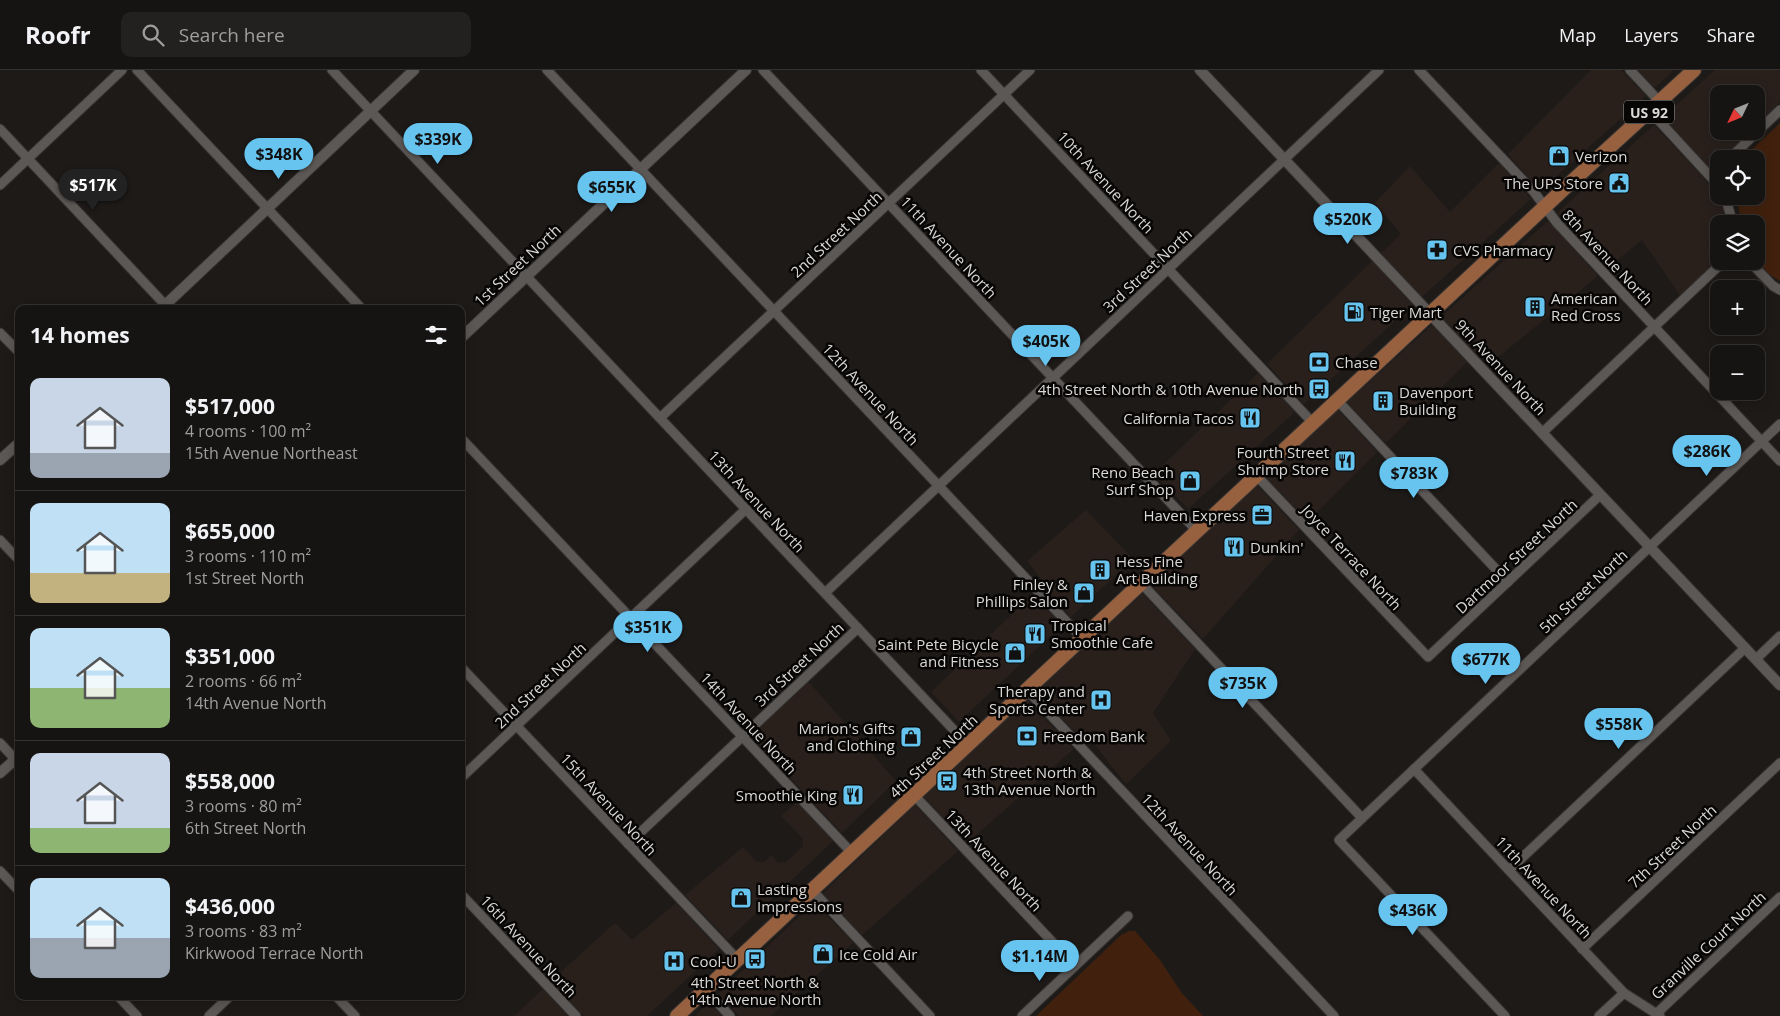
<!DOCTYPE html>
<meta charset="utf-8">
<style>
body{margin:0;font-family:"Open Sans",sans-serif;background:#232120;color:#f1f3f6;height:100vh;display:flex;flex-direction:column;font-size:19px;white-space:nowrap}
*{box-sizing:border-box;margin:0}
p{font-size:16px;color:#9e9e9f}
.icon{flex:none;width:28px;height:28px;fill:none;stroke:currentColor;stroke-width:2;stroke-linecap:round;stroke-linejoin:round}
.map{position:relative;flex:1;overflow:hidden}
.side{position:absolute;left:15px;top:235px;width:450px;height:695px;display:flex;flex-direction:column;background:#161412;border-radius:10px;box-shadow:0 2px 12px #0003,0 0 0 1px #353332}
.side>*{flex:none}
.needle{width:32px;rotate:227deg}
.controls{position:absolute;left:1710px;top:15px;display:grid;gap:10px}
.controls a{display:grid;place-items:center;width:55px;height:55px;border-radius:10px;background:#161412;box-shadow:0 2px 12px #0003,0 0 0 1px #353332;font-size:25px}
.price{position:absolute;translate:-50% -42px;padding:0 11px;border-radius:18px;background:#66c4ef;color:#111;font-size:16px;line-height:32px;filter:drop-shadow(0 1px 2px #0008)}
.price::after{content:'';position:absolute;left:50%;top:30px;width:15px;height:11px;margin-left:-8px;background:inherit;clip-path:polygon(0 0,100% 0,50% 100%)}
.price.active{background:#222;color:#fff}
ul{padding:0;list-style:none}
li{display:flex;align-items:center;gap:15px;height:125px;padding:0 15px}
li+li{border-top:1px solid #353332}
li span{display:grid;place-items:center;flex:none;width:140px;height:100px;border-radius:10px;color:#555}
li>.icon{margin-inline-start:auto}
span .icon{width:60px;height:60px;fill:#fffc;stroke-width:1}
li b{font-size:21px}
h2{display:flex;justify-content:space-between;align-items:center;height:60px;padding:0 15px;font-size:21px}
header{display:flex;align-items:center;gap:30px;box-sizing:border-box;height:70px;padding:0 25px;background:#161412;border-bottom:1px solid #353332}
header strong{font-size:24px}
nav{display:flex;gap:28px;margin-inline-start:auto;font-size:18px}
.search{width:350px;height:45px;background:#232120;display:flex;align-items:center;gap:12px;box-sizing:border-box;padding:0 18px;border-radius:10px;color:#9e9e9f;font-size:19px}
.map>svg:first-child{display:block}
</style>
<header>
<strong>Roofr</strong>
<div class="search"><svg class="icon" aria-label="search" viewBox="0 0 24 24"><circle cx="10" cy="10" r="6"/><path d="M15 15l6 6"/></svg>Search here</div>
<nav><a>Map</a><a>Layers</a><a>Share</a></nav>
</header>
<div class="map">
<svg width="1780" height="946" viewBox="0 0 1780 946">
<rect width="100%" height="100%" fill="#1d1a18"/>
<g fill="#29201c">
<path d="M1591 0H1621L1646 26 1540 121 1508 84Z"/>
<path d="M1638 0H1674L1654 18Z"/>
<path d="M1715 0H1780V32L1756 56V24H1719V61H1750L1722 89H1719V91L1711 99 1663 47Z"/>
<path d="M1654 55 1717 123 1723 138 1727 154H1719V189L1680 225 1642 170 1607 198 1557 143Z"/>
<path d="M1499 93 1531 129 1422 227 1381 183 1401 164 1375 133 1410 96 1450 142Z"/>
<path d="M1548 151 1598 206 1492 292 1479 279 1475 283 1441 247Z"/>
<path d="M1372 191 1413 235 1304 334 1267 294Z"/>
<path d="M1432 255 1467 292 1386 373 1347 332Z"/>
<path d="M1258 303 1295 342 1188 439 1154 404Z"/>
<path d="M1338 340 1377 382 1308 451 1265 406Z"/>
<path d="M1256 414 1299 460 1203 569 1149 513Z"/>
<path d="M1086 440 1133 489 1071 547 1042 516 1044 513 1027 491Z"/>
<path d="M1140 521 1195 579 1153 643 1171 671 1126 714 1088 666 1083 671 1035 620Z"/>
<path d="M1033 524 1062 555 959 652 931 622Z"/>
<path d="M809 612 896 711 842 763 751 666Z"/>
<path d="M1026 629 1074 679 967 773 924 727Z"/>
<path d="M797 732 833 771 728 870 685 825 743 777 757 792H764L772 785 778 793 786 792 803 776V769L781 746Z"/>
<path d="M915 735 958 781 862 865 823 823Z"/>
<path d="M814 832 853 873 771 946H739L718 924Z"/>
<path d="M676 833 719 879 647 946H584L551 911 615 853 632 870Z"/>
<path d="M543 919 568 946H514Z"/>
<path d="M709 932 722 946H695Z"/>
</g>
<g fill="#41210e">
<path d="M1780 53V211C1752 195 1756 182 1756 154H1742L1736 126H1756V89H1742Z"/>
<path d="M1129 861H1135L1160 890 1181 922 1203 946H1036L1121 865Z"/>
</g>
<g fill="none" stroke-linecap="round" stroke-linejoin="round">
<g stroke="#363433" stroke-width="11">
<g id="minor">
<path d="M137 0 362 239"/>
<path d="M332 0 968 675"/>
<path d="M547 0 1082 568"/>
<path d="M763 0 1197 461"/>
<path d="M981 0 1313 353"/>
<path d="M1419 0 1534 122 1557 153 1780 391"/>
<path d="M1630 0 1660 32"/>
<path d="M1650 41 1719 116"/>
<path d="M0 59 169 239"/>
<path d="M1729 89 1780 40"/>
<path d="M1711 107 1719 99"/>
<path d="M0 115 122 0"/>
<path d="M1725 126 1733 154"/>
<path d="M1749 191 1773 216 1780 220"/>
<path d="M0 263 19 282"/>
<path d="M1337 330 1508 512"/>
<path d="M660 348 1030 0"/>
<path d="M1542 363 1724 191"/>
<path d="M461 368 852 783"/>
<path d="M1257 406 1428 587 1600 425"/>
<path d="M0 470 19 490"/>
<path d="M1141 513 1362 748"/>
<path d="M825 523 1379 0"/>
<path d="M1756 589 1780 566"/>
<path d="M461 597 738 890"/>
<path d="M1027 620 1334 946"/>
<path d="M0 673 15 689"/>
<path d="M1414 699 1624 923 1660 946"/>
<path d="M461 708 746 439"/>
<path d="M914 725 1075 896"/>
<path d="M628 774 858 558"/>
<path d="M1509 800 1745 578"/>
<path d="M0 801 19 821"/>
<path d="M812 820 930 946"/>
<path d="M461 824 576 946"/>
<path d="M1582 879 1780 693"/>
<path d="M706 920 730 946"/>
<path d="M118 926 137 946"/>
<path d="M336 926 355 946"/>
<path d="M1656 944 1780 827"/>
<path d="M209 946 230 926"/>
<path d="M1022 946 1128 846"/>
<path d="M1505 946 1339 770 1780 354"/>
<path d="M1599 946 1624 923"/>
</g>
</g>
<g stroke="#363433" stroke-width="12">
<g id="tertiary">
<path d="M1200 0 1780 615"/>
<path d="M161 239 414 0"/>
<path d="M461 268 746 0"/>
<path d="M0 390 19 373"/>
<path d="M0 703 19 686"/>
</g>
</g>
<g stroke="#363433" stroke-width="16">
<path id="primary" d="M677 946 1567 116 1694 0"/>
</g>
<use href="#minor" stroke="#5c5856" stroke-width="9"/>
<use href="#tertiary" stroke="#5c5856" stroke-width="10"/>
<use href="#primary" stroke="#976140" stroke-width="14"/>
</g>
<defs>
<g id="shop-square" transform="scale(1.125)"><rect x="-9" y="-9" width="18" height="18" rx="4" fill="#66c4ef" stroke="#070605"/><path d="M-5-2.5h2.3a2.7 3.5 0 0 1 5.4 0H5L5.5 6h-11ZM-1.5-2.5h3a1.5 2.3 0 0 0-3 0Z" fill="#111"/></g>
<g id="civic-square" transform="scale(1.125)"><rect x="-9" y="-9" width="18" height="18" rx="4" fill="#66c4ef" stroke="#070605"/><path d="M-.6-6.5H3V-4.5H.6V-3L4-1V1h2V6H-6V1h2V-1L-.6-3ZM-1.2 2.5V6h2.4V2.5Z" fill="#111"/></g>
<g id="pharmacy-square" transform="scale(1.125)"><rect x="-9" y="-9" width="18" height="18" rx="4" fill="#66c4ef" stroke="#070605"/><path d="M-2-6h4v4h4v4h-4v4h-4v-4h-4v-4h4Z" fill="#111"/></g>
<g id="building-square" transform="scale(1.125)"><rect x="-9" y="-9" width="18" height="18" rx="4" fill="#66c4ef" stroke="#070605"/><path d="M-4-6H4V6H1V3H-1V6H-4ZM-2.5-4.3h1.7v1.8h-1.7ZM.8-4.3h1.7v1.8H.8ZM-2.5-1h1.7V.8h-1.7ZM.8-1h1.7V.8H.8Z" fill="#111"/></g>
<g id="fuel-square" transform="scale(1.125)"><rect x="-9" y="-9" width="18" height="18" rx="4" fill="#66c4ef" stroke="#070605"/><path d="M-5.5-6h7V0h2V4h1.3V-2.5L3-4.5l.8-.8L6-3V5H2.5V1h-1V6h-7ZM-4.2-4.7v3.2H.2V-4.7Z" fill="#111"/></g>
<g id="bank-square" transform="scale(1.125)"><rect x="-9" y="-9" width="18" height="18" rx="4" fill="#66c4ef" stroke="#070605"/><path d="M-6-4H6V4H-6ZM0-2.3a2.3 2.3 0 1 0 0 4.6a2.3 2.3 0 1 0 0-4.6Z" fill="#111"/></g>
<g id="bus-square" transform="scale(1.125)"><rect x="-9" y="-9" width="18" height="18" rx="4" fill="#66c4ef" stroke="#070605"/><path d="M-5-6H5V4H4V6H2V4H-2V6H-4V4H-5ZM-3.5-4V0h7V-4ZM-3.5 1.2v1.5H-2V1.2ZM2 1.2v1.5H3.5V1.2Z" fill="#111"/></g>
<g id="restaurant-square" transform="scale(1.125)"><rect x="-9" y="-9" width="18" height="18" rx="4" fill="#66c4ef" stroke="#070605"/><path d="M-5-6h1v4h1v-4h1v4h1v-4h1v5L-1.5 .5V6h-2V.5L-5-1ZM5-6V6H3V1.5H1.5Q1.5-4 5-6Z" fill="#111"/></g>
<g id="office-square" transform="scale(1.125)"><rect x="-9" y="-9" width="18" height="18" rx="4" fill="#66c4ef" stroke="#070605"/><path d="M-6-3h4V-5.5h4V-3h4V5H-6ZM-1-4.5V-3h2v-1.5ZM-6 0V1H6V0Z" fill="#111"/></g>
<g id="hospital-square" transform="scale(1.125)"><rect x="-9" y="-9" width="18" height="18" rx="4" fill="#66c4ef" stroke="#070605"/><path d="M-5-5h3v3.5h4V-5h3V5h-3V1.5h-4V5h-3Z" fill="#111"/></g>
</defs>
<g fill-rule="evenodd">
<use href="#shop-square" x="1559" y="86"/>
<use href="#civic-square" x="1619" y="113"/>
<use href="#pharmacy-square" x="1437" y="180"/>
<use href="#building-square" x="1535" y="237"/>
<use href="#fuel-square" x="1354" y="242"/>
<use href="#bank-square" x="1319" y="292"/>
<use href="#bus-square" x="1319" y="319"/>
<use href="#building-square" x="1383" y="331"/>
<use href="#restaurant-square" x="1250" y="348"/>
<use href="#restaurant-square" x="1345" y="391"/>
<use href="#shop-square" x="1190" y="411"/>
<use href="#office-square" x="1262" y="445"/>
<use href="#restaurant-square" x="1234" y="477"/>
<use href="#building-square" x="1100" y="500"/>
<use href="#shop-square" x="1084" y="523"/>
<use href="#restaurant-square" x="1035" y="564"/>
<use href="#shop-square" x="1015" y="583"/>
<use href="#hospital-square" x="1101" y="630"/>
<use href="#bank-square" x="1027" y="666"/>
<use href="#shop-square" x="911" y="667"/>
<use href="#bus-square" x="947" y="711"/>
<use href="#restaurant-square" x="853" y="725"/>
<use href="#shop-square" x="741" y="828"/>
<use href="#shop-square" x="823" y="884"/>
<use href="#bus-square" x="755" y="889"/>
<use href="#hospital-square" x="674" y="891"/>
</g>
<g text-anchor="middle" dominant-baseline="central" stroke-width="5" stroke-linejoin="round" paint-order="stroke">
<rect fill="#070605" stroke="#9b9a99" stroke-width="1" x="1624" y="30.5" width="50" height="23" rx="4"/>
<g font-size="14" font-weight="bold" fill="#dbd9d8">
<text x="1649" y="42">US 92</text>
</g>
<g font-size="15" fill="#dbd9d8" stroke="#070605" text-anchor="start">
<text x="1575" y="86">Verizon</text>
<text x="1603" y="113" text-anchor="end">The UPS Store</text>
<text x="1453" y="180">CVS Pharmacy</text>
<text x="1551" y="228">American<tspan x="1551" dy="17">Red Cross</tspan></text>
<text x="1370" y="242">Tiger Mart</text>
<text x="1335" y="292">Chase</text>
<text x="1303" y="319" text-anchor="end">4th Street North &amp; 10th Avenue North</text>
<text x="1399" y="322">Davenport<tspan x="1399" dy="17">Building</tspan></text>
<text x="1234" y="348" text-anchor="end">California Tacos</text>
<text x="1329" y="382" text-anchor="end">Fourth Street<tspan x="1329" dy="17">Shrimp Store</tspan></text>
<text x="1174" y="402" text-anchor="end">Reno Beach<tspan x="1174" dy="17">Surf Shop</tspan></text>
<text x="1246" y="445" text-anchor="end">Haven Express</text>
<text x="1250" y="477">Dunkin'</text>
<text x="1116" y="491">Hess Fine<tspan x="1116" dy="17">Art Building</tspan></text>
<text x="1068" y="514" text-anchor="end">Finley &amp;<tspan x="1068" dy="17">Phillips Salon</tspan></text>
<text x="1051" y="555">Tropical<tspan x="1051" dy="17">Smoothie Cafe</tspan></text>
<text x="999" y="574" text-anchor="end">Saint Pete Bicycle<tspan x="999" dy="17">and Fitness</tspan></text>
<text x="1085" y="621" text-anchor="end">Therapy and<tspan x="1085" dy="17">Sports Center</tspan></text>
<text x="895" y="658" text-anchor="end">Marion's Gifts<tspan x="895" dy="17">and Clothing</tspan></text>
<text x="1043" y="666">Freedom Bank</text>
<text x="963" y="702">4th Street North &amp;<tspan x="963" dy="17">13th Avenue North</tspan></text>
<text x="837" y="725" text-anchor="end">Smoothie King</text>
<text x="757" y="819">Lasting<tspan x="757" dy="17">Impressions</tspan></text>
<text x="839" y="884">Ice Cold Air</text>
<text x="690" y="891">Cool-U</text>
<text x="755" y="912" text-anchor="middle">4th Street North &amp;<tspan x="755" dy="17">14th Avenue North</tspan></text>
</g>
<g font-size="15" fill="#dbd9d8" stroke="#070605">
<text transform="translate(1106 112) rotate(47)">10th Avenue North</text>
<text transform="translate(836 164) rotate(-43)">2nd Street North</text>
<text transform="translate(949 177) rotate(47)">11th Avenue North</text>
<text transform="translate(1608 187) rotate(47)">8th Avenue North</text>
<text transform="translate(517 195) rotate(-43)">1st Street North</text>
<text transform="translate(1147 200) rotate(-43)">3rd Street North</text>
<text transform="translate(1501 297) rotate(47)">9th Avenue North</text>
<text transform="translate(871 324) rotate(47)">12th Avenue North</text>
<text transform="translate(757 431) rotate(47)">13th Avenue North</text>
<text transform="translate(1516 486) rotate(-43)">Dartmoor Street North</text>
<text transform="translate(1352 487) rotate(47)">Joyce Terrace North</text>
<text transform="translate(1583 521) rotate(-43)">5th Street North</text>
<text transform="translate(799 594) rotate(-43)">3rd Street North</text>
<text transform="translate(540 615) rotate(-43)">2nd Street North</text>
<text transform="translate(749 653) rotate(47)">14th Avenue North</text>
<text transform="translate(933 686) rotate(-43)">4th Street North</text>
<text transform="translate(609 734) rotate(47)">15th Avenue North</text>
<text transform="translate(1190 774) rotate(47)">12th Avenue North</text>
<text transform="translate(1672 776) rotate(-43)">7th Street North</text>
<text transform="translate(994 790) rotate(47)">13th Avenue North</text>
<text transform="translate(1544 817) rotate(47)">11th Avenue North</text>
<text transform="translate(1708 875) rotate(-43)">Granville Court North</text>
<text transform="translate(529 876) rotate(47)">16th Avenue North</text>
</g>
</g>
</svg>
<div class="controls">
<a><svg class="needle" viewBox="-14 -14 28 28"><path d="M0-13l5 13h-10z" fill="#e53935"/><path d="M0 13l5-13h-10z" fill="#9e9e9f"/></svg></a>
<a><svg class="icon" aria-label="locate" viewBox="0 0 24 24"><circle cx="12" cy="12" r="6"/><path d="M12 2v4M12 18v4M2 12h4M18 12h4"/></svg></a>
<a><svg class="icon" aria-label="layers" viewBox="0 0 24 24"><path d="M12 4l9 5-9 5-9-5zM3 14l9 5 9-5"/></svg></a>
<a>+</a>
<a>−</a>
</div>
<b class="price" style="left:438px;top:95px">$339K</b>
<b class="price" style="left:279px;top:110px">$348K</b>
<b class="price active" style="left:93px;top:141px">$517K</b>
<b class="price" style="left:612px;top:143px">$655K</b>
<b class="price" style="left:1348px;top:175px">$520K</b>
<b class="price" style="left:1046px;top:297px">$405K</b>
<b class="price" style="left:1707px;top:407px">$286K</b>
<b class="price" style="left:1414px;top:429px">$783K</b>
<b class="price" style="left:648px;top:583px">$351K</b>
<b class="price" style="left:1486px;top:615px">$677K</b>
<b class="price" style="left:1243px;top:639px">$735K</b>
<b class="price" style="left:1619px;top:680px">$558K</b>
<b class="price" style="left:1413px;top:866px">$436K</b>
<b class="price" style="left:1040px;top:912px">$1.14M</b>
<section class="side">
<h2>14 homes<svg class="icon" aria-label="filters" viewBox="0 0 24 24"><path d="M4 7h16M4 17h16"/><circle cx="9" cy="7" r="2"/><circle cx="15" cy="17" r="2"/></svg></h2>
<ul>
<li><span style="background:linear-gradient(#c9d6e8 75%,#9aa5b1 0)"><svg class="icon" aria-label="home" viewBox="0 0 24 24"><path d="M3 11l9-7 9 7M6 9v11h12V9"/></svg></span><div><b>$517,000</b><p>4 rooms · 100 m²</p><p>15th Avenue Northeast</p></div></li>
<li><span style="background:linear-gradient(#bfe0f5 70%,#c2b280 0)"><svg class="icon" aria-label="home" viewBox="0 0 24 24"><path d="M3 11l9-7 9 7M6 9v11h12V9"/></svg></span><div><b>$655,000</b><p>3 rooms · 110 m²</p><p>1st Street North</p></div></li>
<li><span style="background:linear-gradient(#bfe0f5 60%,#8fb573 0)"><svg class="icon" aria-label="home" viewBox="0 0 24 24"><path d="M3 11l9-7 9 7M6 9v11h12V9"/></svg></span><div><b>$351,000</b><p>2 rooms · 66 m²</p><p>14th Avenue North</p></div></li>
<li><span style="background:linear-gradient(#c9d6e8 75%,#8fb573 0)"><svg class="icon" aria-label="home" viewBox="0 0 24 24"><path d="M3 11l9-7 9 7M6 9v11h12V9"/></svg></span><div><b>$558,000</b><p>3 rooms · 80 m²</p><p>6th Street North</p></div></li>
<li><span style="background:linear-gradient(#bfe0f5 60%,#9aa5b1 0)"><svg class="icon" aria-label="home" viewBox="0 0 24 24"><path d="M3 11l9-7 9 7M6 9v11h12V9"/></svg></span><div><b>$436,000</b><p>3 rooms · 83 m²</p><p>Kirkwood Terrace North</p></div></li>
</ul>
</section>
</div>
